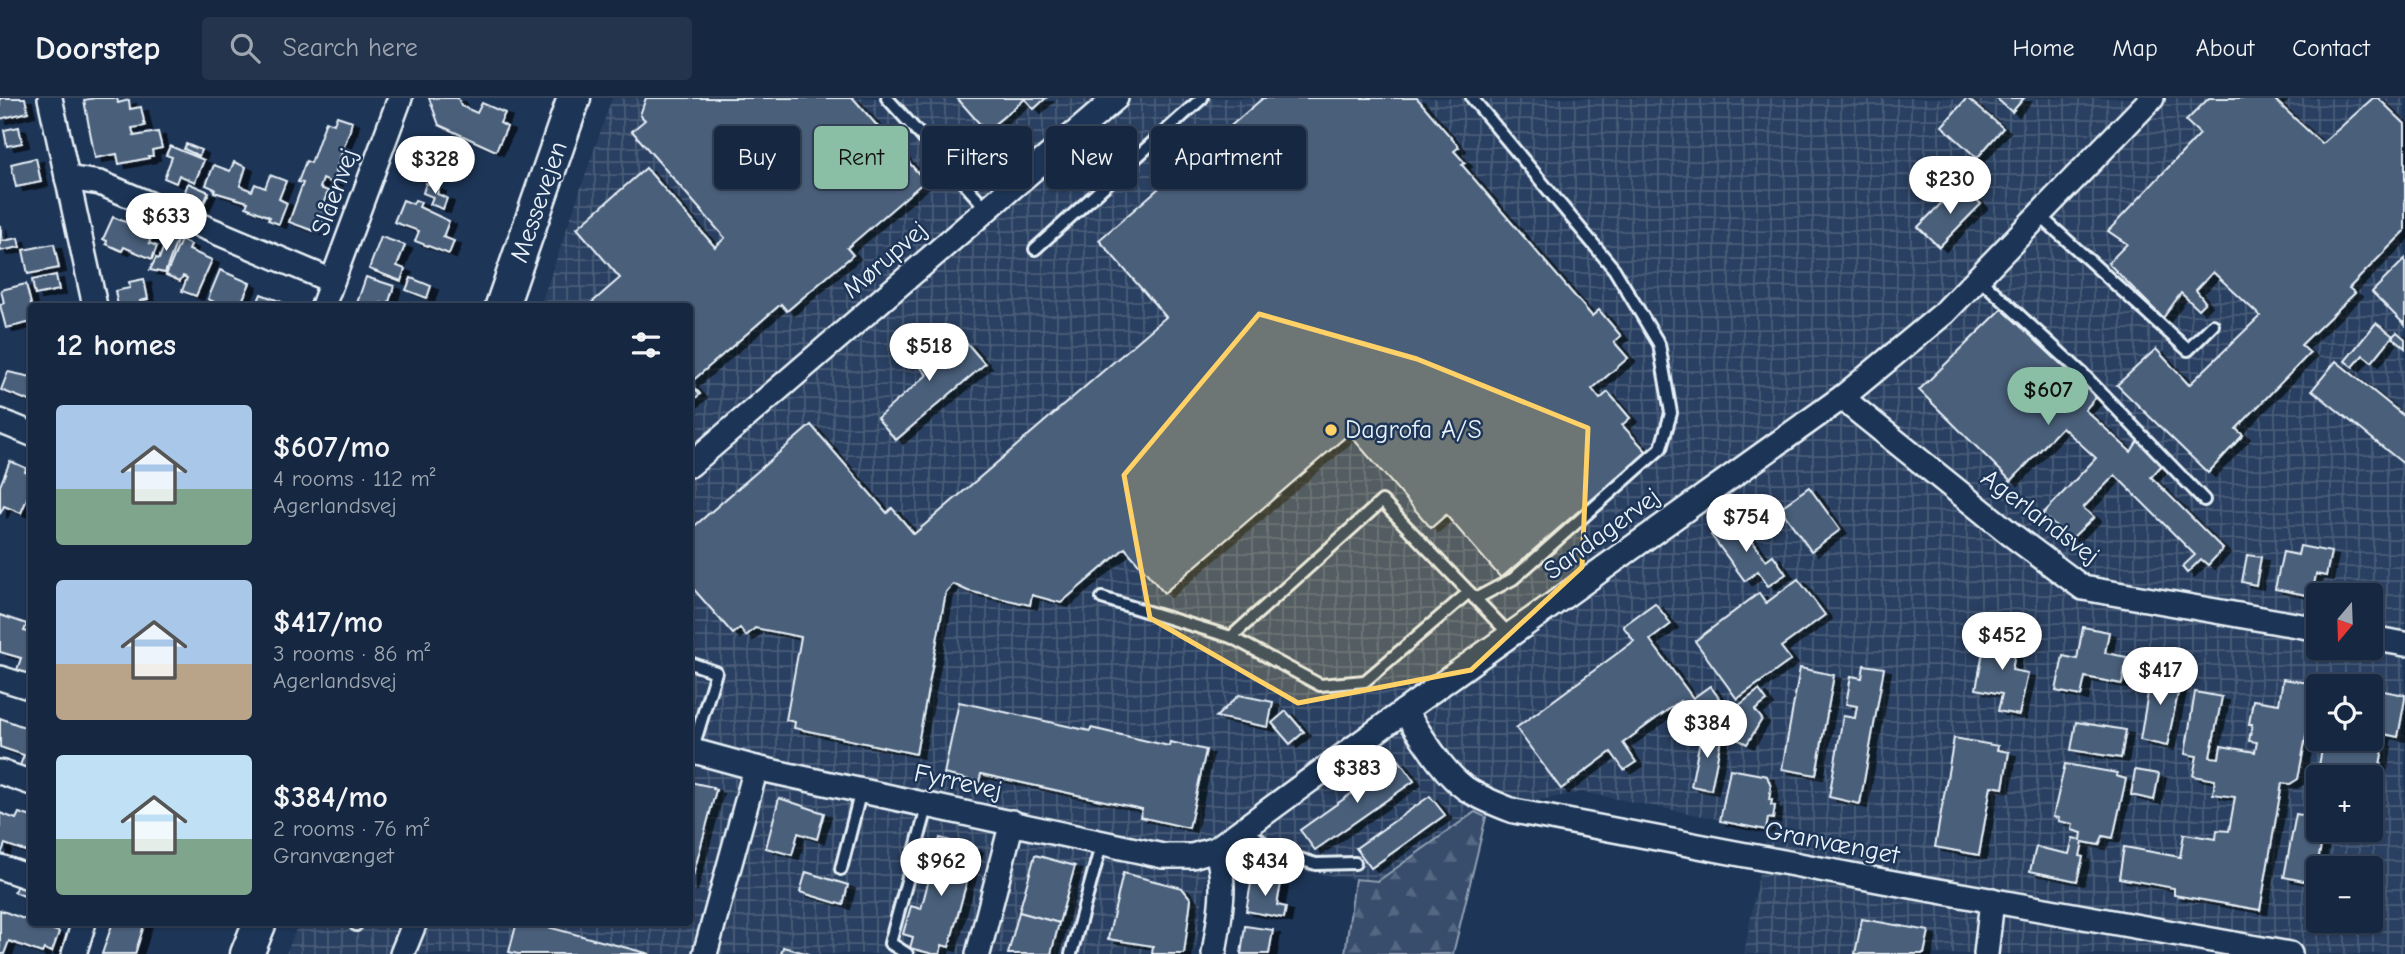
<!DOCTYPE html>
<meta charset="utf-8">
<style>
body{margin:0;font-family:"Comic Neue",sans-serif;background:#23344c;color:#f1f3f6;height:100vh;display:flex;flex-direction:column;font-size:26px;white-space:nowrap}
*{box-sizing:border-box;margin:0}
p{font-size:23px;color:#9ea6b1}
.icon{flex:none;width:38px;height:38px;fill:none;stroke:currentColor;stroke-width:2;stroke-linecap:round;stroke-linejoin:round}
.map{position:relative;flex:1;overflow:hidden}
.details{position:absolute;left:28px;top:205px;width:665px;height:623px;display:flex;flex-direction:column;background:#162841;border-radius:7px;box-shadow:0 2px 5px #0004,0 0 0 2px #35445a}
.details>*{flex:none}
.top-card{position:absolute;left:714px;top:28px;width:665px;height:63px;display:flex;gap:14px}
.needle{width:46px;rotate:199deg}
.tools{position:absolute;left:2306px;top:485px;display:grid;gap:14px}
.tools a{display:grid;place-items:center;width:77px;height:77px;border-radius:7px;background:#162841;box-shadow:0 2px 5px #0004,0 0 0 2px #35445a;font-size:35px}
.price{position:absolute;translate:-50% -60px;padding:0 16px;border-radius:24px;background:#fff;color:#222;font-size:23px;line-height:46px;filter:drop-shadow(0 2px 4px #0008)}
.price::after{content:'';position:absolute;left:50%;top:42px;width:21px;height:16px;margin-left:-10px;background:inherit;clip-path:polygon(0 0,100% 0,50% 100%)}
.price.active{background:#8abfa5;color:#111}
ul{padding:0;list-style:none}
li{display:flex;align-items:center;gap:21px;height:175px;padding:0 28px}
li span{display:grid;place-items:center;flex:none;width:196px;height:140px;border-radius:7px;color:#555}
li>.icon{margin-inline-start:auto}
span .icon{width:84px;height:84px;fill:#fffc;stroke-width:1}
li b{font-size:30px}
h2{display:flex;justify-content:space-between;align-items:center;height:84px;padding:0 28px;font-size:30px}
.tag{padding:0 24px;border-radius:7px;background:#162841;box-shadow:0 2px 5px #0004,0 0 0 2px #35445a;font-size:24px;line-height:63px}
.tag.active{background:#8abfa5;color:#111}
header{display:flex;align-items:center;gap:42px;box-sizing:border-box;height:98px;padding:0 35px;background:#162841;border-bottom:2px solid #35445a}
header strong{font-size:33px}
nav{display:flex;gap:38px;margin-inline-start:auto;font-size:24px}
.search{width:490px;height:63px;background:#23344c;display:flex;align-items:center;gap:18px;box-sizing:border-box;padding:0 24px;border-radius:7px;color:#9ea6b1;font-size:26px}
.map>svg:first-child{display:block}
</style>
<header>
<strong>Doorstep</strong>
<div class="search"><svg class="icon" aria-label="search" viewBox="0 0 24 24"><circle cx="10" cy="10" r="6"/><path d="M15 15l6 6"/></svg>Search here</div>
<nav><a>Home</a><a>Map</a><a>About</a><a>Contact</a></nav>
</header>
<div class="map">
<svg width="2405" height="856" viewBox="0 0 2405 856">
<defs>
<pattern id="industrial-grid" width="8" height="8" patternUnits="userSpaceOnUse" patternTransform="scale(1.75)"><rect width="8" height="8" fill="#2a4162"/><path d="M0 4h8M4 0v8" fill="none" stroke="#495d79"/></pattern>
<pattern id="forest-firs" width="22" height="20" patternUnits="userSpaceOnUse" patternTransform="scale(1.75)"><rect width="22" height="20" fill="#374d6c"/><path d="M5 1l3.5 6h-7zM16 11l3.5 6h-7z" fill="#546782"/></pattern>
<filter id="shadow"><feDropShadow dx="7" dy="4" stdDeviation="0" flood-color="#0009"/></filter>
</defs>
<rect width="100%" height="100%" fill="#1d3557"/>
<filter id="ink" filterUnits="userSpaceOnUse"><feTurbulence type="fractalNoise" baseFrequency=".0143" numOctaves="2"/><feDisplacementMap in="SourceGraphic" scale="14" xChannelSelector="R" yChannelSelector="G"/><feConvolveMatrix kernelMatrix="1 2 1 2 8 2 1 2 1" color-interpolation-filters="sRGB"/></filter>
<g filter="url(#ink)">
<path fill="url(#industrial-grid)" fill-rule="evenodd" d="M612 0H2405V856H1744L1767 731 1583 694 1475 714 1378 783 1355 781 1209 759 1195 856H286L299 824H690V208H540ZM2319 497H2371V550H2319ZM2319 588H2371V640H2319ZM2319 679H2371V732H2319ZM2319 770H2371V822H2319Z"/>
<path fill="url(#forest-firs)" stroke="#909fb2" stroke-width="2" d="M1475 714 1486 719 1453 856H1345L1355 781 1378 783Z"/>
<g fill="#495e7a" stroke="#e8f1f8" stroke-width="2" filter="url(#shadow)">
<path d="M0 0H25L28 14 0 21Z"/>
<path d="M95 0H117L118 5 129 2 130 11 141 9 145 28 132 30 134 38 158 34 162 50 152 52 153 58H148L149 60 119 66 117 56 95 60 84 2Z"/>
<path d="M429 0H458L461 8 477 15 482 5 505 15 500 25 507 29 496 53 439 27Z"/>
<path d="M646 0H853L925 83 847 150 853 157 787 213 781 206 690 285 700 296 690 305V208H588L620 180 577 130 646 70 715 149 725 140 632 33 645 22 640 17Z"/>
<path d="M957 0H1046L1034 11 1025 1 986 33Z"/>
<path d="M1263 0H1417L1459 49 1454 53 1465 65 1462 67 1592 218 1599 212 1621 238 1614 244 1628 260 1592 291 1600 301 1608 294 1630 320 1622 327 1647 354 1501 480 1446 417 1431 430 1349 336 1164 495 1125 450 1061 505 1032 497 1030 507 968 493 953 486 946 494 916 656 794 630 795 624 786 622 801 539 755 530 746 538 740 530 733 536 690 487 691 474 690 432 811 327 887 415 892 410 914 436 1166 219 1099 142Z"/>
<path d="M1967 0 2003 30 1977 60 1942 28Z"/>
<path d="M1996 0H2024L2012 14Z"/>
<path d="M2209 0H2279L2276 3 2322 46 2373 0H2378L2405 26V133L2349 190 2355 195 2301 247 2310 255 2236 331 2243 337 2208 375 2117 287 2156 251 2189 287 2260 218 2213 174 2196 192 2205 204 2198 211 2181 195 2163 220 2108 165 2127 146 2108 133 2200 36 2186 23Z"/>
<path d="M337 18 352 23 350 32 335 74 339 75 335 86 323 81 320 90 328 93 322 109 330 112 325 125 318 122 314 133 289 124 303 85 298 84 306 63 311 65 326 23 334 26Z"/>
<path d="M19 29 22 45 7 48 4 32Z"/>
<path d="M415 45 438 52 429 80 406 72Z"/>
<path d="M186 46 201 52 199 58 184 51Z"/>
<path d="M170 48 204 62 195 84 179 77 176 85 164 80 172 59 166 57Z"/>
<path d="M36 60 41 84 16 89 11 66Z"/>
<path d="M234 64 246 69 240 88 252 93 255 86 265 90 270 77 286 83 279 101 287 105 279 126 268 122 270 119 246 109 248 104 214 94 215 91 206 87 214 67 230 73Z"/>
<path d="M188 85 209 94 202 109 182 101Z"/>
<path d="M426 85 439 90 437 96 447 100 443 111 430 106 433 99 423 95Z"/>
<path d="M1960 86 1981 106 1939 149 1918 129Z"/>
<path d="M403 102 413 106 415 102 421 104 419 109 449 123 443 139 454 143 449 156 415 143 419 133 394 124Z"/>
<path d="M113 119 153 135 149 145 157 148 152 161 124 149 122 153 106 146 107 143 103 141Z"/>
<path d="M0 127 3 143 18 140 20 149 0 153Z"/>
<path d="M171 130 180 134 165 175 150 172 156 160 159 161Z"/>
<path d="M381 139 405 147 397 168 405 171 401 183 369 171Z"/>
<path d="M181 142 191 147 189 152 212 162 196 198 182 193 187 180 183 178 180 183 166 177Z"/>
<path d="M54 146 59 170 28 176 23 152Z"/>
<path d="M2405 161V227L2372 194Z"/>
<path d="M220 172 250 185 240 208H212L214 204 208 201Z"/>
<path d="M56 177 59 192 35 197 32 182Z"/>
<path d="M366 179 394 188 388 207 381 205 380 208H356Z"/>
<path d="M411 180 431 188 427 200 406 192Z"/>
<path d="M144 181 148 201 140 203 141 208H118L115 193 130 190 129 184Z"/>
<path d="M26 186 32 210V224L6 230 0 207 4 205 1 192Z"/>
<path d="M261 196 289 207V208H256Z"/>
<path d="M2002 211 2096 299 2085 312 2131 354 2139 341 2163 366 2151 379 2223 451 2208 467 2201 461 2187 475 2182 469 2195 457 2115 377 2083 410 2094 419 2071 441 2042 417 2096 360 2062 329 2011 383 1919 292Z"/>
<path d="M2376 225 2393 238 2372 264 2363 257 2353 269 2345 263Z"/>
<path d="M919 232 945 262 966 244 985 266 896 342 877 320 927 277 902 247Z"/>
<path d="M2397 234 2405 241V250L2392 239Z"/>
<path d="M2336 263 2405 319V367L2312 292Z"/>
<path d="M8 274 32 279V304L1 292Z"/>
<path d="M10 363 26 370 25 374 32 377V389L21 415 4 408 0 416V388Z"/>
<path d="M1809 389 1840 432 1811 453 1780 410Z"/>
<path d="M1735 419 1766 462 1773 457 1786 476 1768 488 1758 473 1745 483 1711 437Z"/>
<path d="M2300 448 2331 454 2326 478 2316 476 2312 498 2275 491 2283 454 2298 457Z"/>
<path d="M2247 457 2261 459 2256 487 2242 484Z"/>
<path d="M1798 481 1825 517 1781 549 1791 562 1737 601 1695 543 1759 495 1766 505Z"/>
<path d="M1655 505 1671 526 1650 542 1693 600 1710 588 1719 600 1692 620 1680 603 1623 645 1636 664 1624 672 1611 654 1561 691 1516 630 1634 543 1623 528Z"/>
<path d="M0 517 27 526 24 533 32 535V562L26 578 16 575 21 560 0 554Z"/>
<path d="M2083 529 2109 534 2105 555 2127 559 2122 586 2085 579 2081 598 2056 593 2063 558 2077 561Z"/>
<path d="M1987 533 2018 539 2012 572 2028 575 2019 617 1998 613 2002 596 1976 591Z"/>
<path d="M1864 567 1884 570 1860 706 1829 699 1843 618 1855 620 1857 608 1846 606 1851 578 1862 580Z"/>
<path d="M1800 570 1834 577 1816 677 1782 671Z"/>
<path d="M2152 571 2182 576 2167 648 2140 642Z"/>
<path d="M2283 581 2316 586 2298 681 2290 686 2282 685 2260 812 2174 797V790L2119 780 2124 749 2180 759 2184 736 2216 741 2217 732 2229 733 2235 699 2213 696 2215 682 2193 678 2197 658 2185 656 2195 594 2222 599 2210 659 2219 660 2221 648 2255 654 2257 644 2249 643 2252 626H2249L2253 602 2279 606Z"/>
<path d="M1759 592 1767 603 1755 612 1762 621 1747 646 1729 637 1734 611Z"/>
<path d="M2378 592 2405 597V601L2398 639 2384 636 2382 645H2384L2373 706 2371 679H2319V696L2314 695 2324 640 2371 643V628Z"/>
<path d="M1239 597 1273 604 1268 629 1216 619Z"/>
<path d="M959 604 1090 633 1091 630 1169 648 1170 644 1206 652 1189 730 1140 719 1142 711 981 676 979 684 944 676Z"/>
<path d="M1286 613 1304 634 1290 646 1272 625Z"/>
<path d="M0 620 24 629 26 623 32 625V666L29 673 19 670 24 657 0 649Z"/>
<path d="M2076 624 2126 632 2121 660 2071 652Z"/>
<path d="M1702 632 1722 636 1711 692 1691 688Z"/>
<path d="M1954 640 1998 648 1997 652 2009 654 2003 690 1991 688 1979 757 1935 749Z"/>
<path d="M1399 662 1414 683 1315 752 1300 732Z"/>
<path d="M2065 666 2117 675 2116 678 2126 681 2113 740 2103 738 2099 747 2083 744 2080 758 2083 759 2077 783 2030 773 2036 749 2069 756 2073 740 2081 742 2082 735 2072 732 2073 726 2058 723 2059 720 2053 719Z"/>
<path d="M1730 671 1767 678 1771 689 1769 702H1772L1771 707 1775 708 1773 721 1768 720 1766 732 1720 723Z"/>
<path d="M2135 672 2159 676 2154 702 2131 697Z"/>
<path d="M690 684 713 689V691L716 692 690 789Z"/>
<path d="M1430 698 1445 717 1371 770 1356 750Z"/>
<path d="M779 700 824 715 817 741 798 735 792 757 766 750Z"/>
<path d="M0 715 16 721 19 715 32 719V773L23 769 28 754 5 746 0 759Z"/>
<path d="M2296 716 2319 720V732H2324L2314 785 2284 779Z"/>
<path d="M940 740 976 750 949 849 942 847 940 856H933L910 850 913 839 903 836 911 808 921 811Z"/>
<path d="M1035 757 1075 768 1059 825 1019 814Z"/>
<path d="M806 774 848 787 843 807 800 794Z"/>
<path d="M1123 775 1182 790 1191 801 1184 856H1152L1153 848 1108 841Z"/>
<path d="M1252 780 1281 785 1277 807 1286 809 1284 820 1246 813Z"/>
<path d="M18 785 28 788 24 798 14 794Z"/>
<path d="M0 812 59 834 52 854 44 851 42 855 9 843 4 856H0Z"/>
<path d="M1019 814 1059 825 1051 856H1008Z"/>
<path d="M1862 821 1929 833 1924 856H1855Z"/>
<path d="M113 824H145L135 856H102Z"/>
<path d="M517 824H529L650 856H518L509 854Z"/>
<path d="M1245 828 1273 832 1269 856H1241Z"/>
<path d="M783 849 809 856H781Z"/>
</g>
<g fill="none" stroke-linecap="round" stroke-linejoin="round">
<g stroke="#e8f1f8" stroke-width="16">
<g id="lane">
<path d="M887 0 987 111"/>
<path d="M1472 0 1614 171 1659 246 1671 315 1661 350 1513 481 1475 501"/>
<path d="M2039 117 2188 252 2213 227"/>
<path d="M1035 151 1202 0"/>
<path d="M1979 180 2084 277 2204 402"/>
<path d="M1102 500 1231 539 1382 403 1510 537"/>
<path d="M1231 539 1320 587 1365 583 1469 494"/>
<path d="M690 565 716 574 692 653"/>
<path d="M1245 730 1273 753 1316 766 1355 765"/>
<path d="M841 771 861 692"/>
<path d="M356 827 357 824"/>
<path d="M907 856 890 845 928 706"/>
<path d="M1071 856 1102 744"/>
</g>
</g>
<g stroke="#e8f1f8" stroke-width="28">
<g id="street">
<path d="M50 0 95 208"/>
<path d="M67 80 100 85 332 183"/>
<path d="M323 208 400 0"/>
<path d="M1844 298 1853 309 2012 437 2083 490 2319 531"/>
<path d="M0 323 32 336"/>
<path d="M690 367 1116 0"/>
<path d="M2371 540 2405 546"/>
<path d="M0 580 32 590"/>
<path d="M1404 613C1422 637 1440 672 1465 690 1480 700 1498 707 1514 713L1883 783 2290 856"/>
<path d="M690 652 756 670 1163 758H1192L1216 751 1404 613 1844 298 1944 215 2152 0"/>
<path d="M0 674 32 685"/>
<path d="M0 769 32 780"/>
<path d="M74 856 84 824"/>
<path d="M402 856 415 824"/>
<path d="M705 856 756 670"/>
<path d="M978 856 1012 724"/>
<path d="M1214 856C1219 820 1228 786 1216 751"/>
<path d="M1986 856 1992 802"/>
</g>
</g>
<g stroke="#e8f1f8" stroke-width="37">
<g id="secondary">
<path d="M502 208 574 0"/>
<path d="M247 856 260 824"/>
</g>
</g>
<use href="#lane" stroke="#1d3557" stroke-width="10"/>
<use href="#street" stroke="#1d3557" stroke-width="23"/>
<use href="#secondary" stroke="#1d3557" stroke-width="32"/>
</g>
</g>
<path fill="#ffd166" fill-opacity="0.2" stroke="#ffd166" stroke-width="5" stroke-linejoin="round" d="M1259 216 1417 261 1588 330 1582 469 1471 572 1298 605 1150 520 1124 377Z"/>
<circle fill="#ffd166" stroke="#1d3557" stroke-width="2.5" cx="1331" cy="332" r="7"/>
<g text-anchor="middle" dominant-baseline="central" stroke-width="5" stroke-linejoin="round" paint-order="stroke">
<g font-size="26" fill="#e8f1f8" stroke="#1d3557">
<text transform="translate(335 94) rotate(-70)">Slåenvej</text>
<text transform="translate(539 104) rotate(-71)">Messevejen</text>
<text transform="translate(885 162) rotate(-41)">Mørupvej</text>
<text transform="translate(2040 419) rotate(37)">Agerlandsvej</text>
<text transform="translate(1602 436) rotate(-36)">Sandagervej</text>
<text transform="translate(958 684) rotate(12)">Fyrrevej</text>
<text transform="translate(1832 745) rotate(11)">Granvænget</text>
</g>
<g font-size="26" fill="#e8f1f8" stroke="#1d3557" text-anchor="start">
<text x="1345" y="332">Dagrofa A/S</text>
</g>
</g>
</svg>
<div class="tools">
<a><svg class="needle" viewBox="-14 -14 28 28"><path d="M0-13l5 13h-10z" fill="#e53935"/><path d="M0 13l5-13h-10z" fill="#9ea6b1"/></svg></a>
<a><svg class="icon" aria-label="locate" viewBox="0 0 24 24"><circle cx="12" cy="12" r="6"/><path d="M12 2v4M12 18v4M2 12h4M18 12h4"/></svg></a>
<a>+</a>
<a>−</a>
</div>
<b class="price" style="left:435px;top:98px">$328</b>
<b class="price" style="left:1950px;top:118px">$230</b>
<b class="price" style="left:166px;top:155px">$633</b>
<b class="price" style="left:929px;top:285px">$518</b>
<b class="price active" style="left:2048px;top:329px">$607</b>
<b class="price" style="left:1746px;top:456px">$754</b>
<b class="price" style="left:2002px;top:574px">$452</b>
<b class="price" style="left:2160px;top:609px">$417</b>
<b class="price" style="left:1707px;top:662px">$384</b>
<b class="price" style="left:1357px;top:707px">$383</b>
<b class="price" style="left:941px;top:800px">$962</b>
<b class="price" style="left:1265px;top:800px">$434</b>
<div class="top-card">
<a class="tag">Buy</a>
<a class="tag active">Rent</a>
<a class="tag">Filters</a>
<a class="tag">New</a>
<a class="tag">Apartment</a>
</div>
<section class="details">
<h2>12 homes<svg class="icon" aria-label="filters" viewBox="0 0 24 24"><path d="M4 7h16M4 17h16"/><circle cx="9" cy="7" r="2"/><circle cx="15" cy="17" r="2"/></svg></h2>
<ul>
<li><span style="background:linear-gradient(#a9c7e8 60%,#7fa58c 0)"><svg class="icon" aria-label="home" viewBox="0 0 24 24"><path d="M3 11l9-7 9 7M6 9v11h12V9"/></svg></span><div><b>$607/mo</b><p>4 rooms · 112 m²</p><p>Agerlandsvej</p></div></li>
<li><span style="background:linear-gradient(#a9c7e8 60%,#b9a48a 0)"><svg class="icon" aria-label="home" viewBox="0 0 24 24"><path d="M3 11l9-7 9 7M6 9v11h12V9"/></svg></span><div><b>$417/mo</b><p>3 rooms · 86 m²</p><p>Agerlandsvej</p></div></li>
<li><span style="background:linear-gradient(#bfe0f5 60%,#7fa58c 0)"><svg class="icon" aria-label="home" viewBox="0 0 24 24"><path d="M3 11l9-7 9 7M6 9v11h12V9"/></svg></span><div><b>$384/mo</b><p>2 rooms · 76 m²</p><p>Granvænget</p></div></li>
</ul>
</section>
</div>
